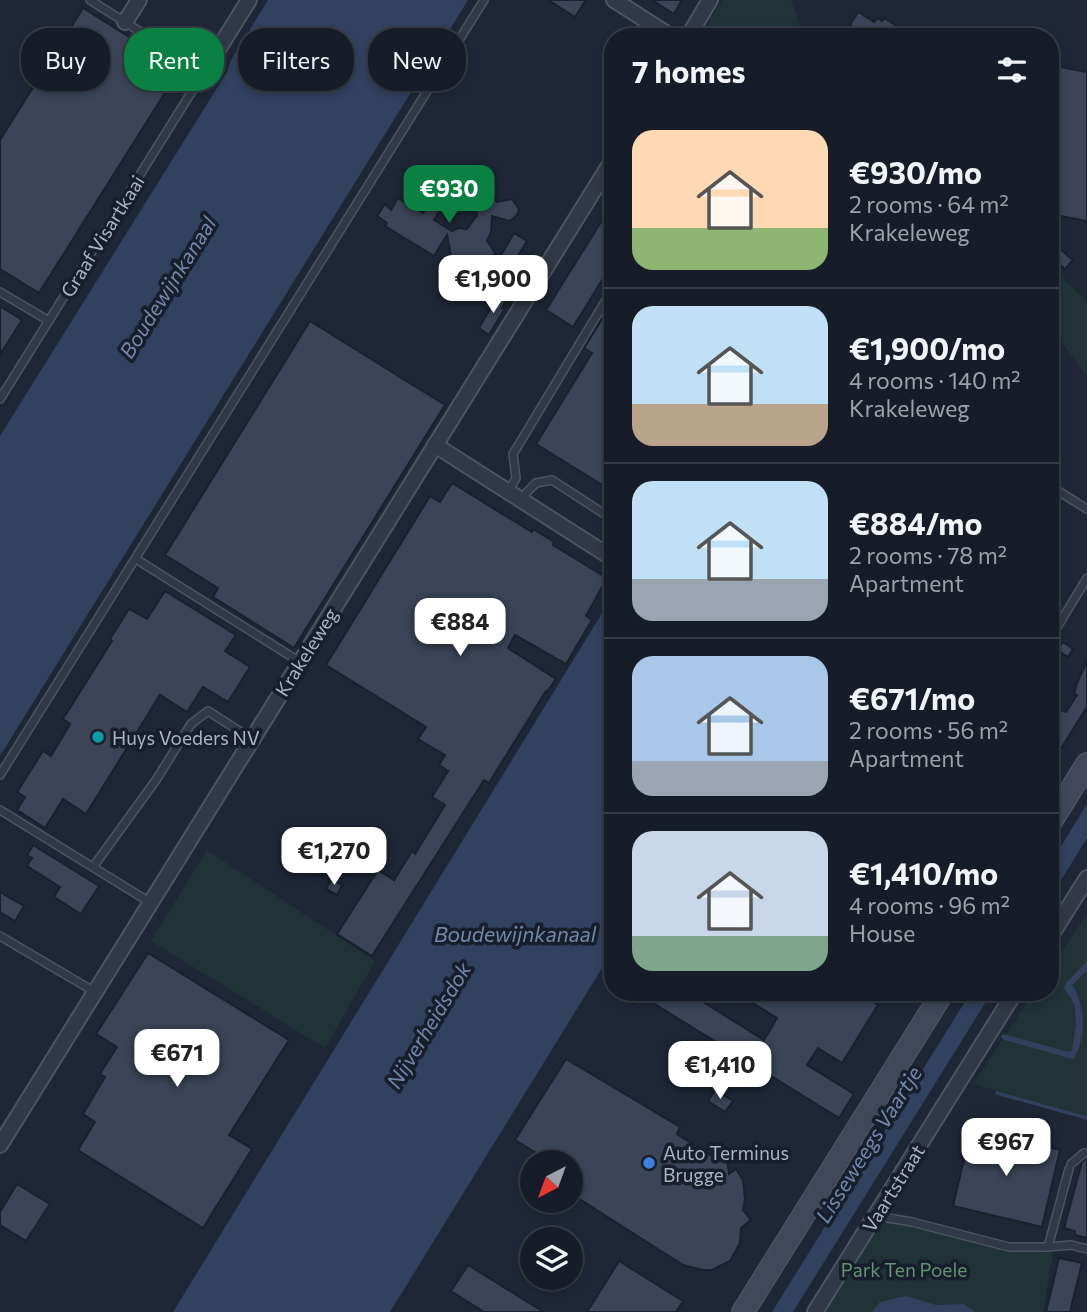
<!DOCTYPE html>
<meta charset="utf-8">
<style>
body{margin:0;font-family:Commissioner,sans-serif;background:#202630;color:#f1f3f6;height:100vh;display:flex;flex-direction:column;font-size:26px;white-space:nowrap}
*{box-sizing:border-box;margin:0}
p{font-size:23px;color:#9ea2a8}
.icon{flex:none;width:38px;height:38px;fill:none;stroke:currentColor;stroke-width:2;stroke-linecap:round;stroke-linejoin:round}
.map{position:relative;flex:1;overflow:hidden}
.panel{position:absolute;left:604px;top:28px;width:455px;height:973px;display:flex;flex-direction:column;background:#171d28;border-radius:28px;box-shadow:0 4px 10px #0003,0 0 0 2px #363b45}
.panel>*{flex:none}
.guide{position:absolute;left:21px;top:28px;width:478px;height:63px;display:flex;gap:14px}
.needle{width:46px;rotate:221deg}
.tools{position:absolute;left:520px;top:1150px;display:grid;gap:14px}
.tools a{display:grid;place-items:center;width:63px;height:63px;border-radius:50%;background:#171d28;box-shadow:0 4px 10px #0003,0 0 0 2px #363b45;font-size:35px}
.price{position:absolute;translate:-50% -60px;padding:0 16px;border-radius:14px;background:#fff;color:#222;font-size:23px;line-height:46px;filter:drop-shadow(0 2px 4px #0008)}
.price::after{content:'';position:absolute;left:50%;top:42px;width:21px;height:16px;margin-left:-10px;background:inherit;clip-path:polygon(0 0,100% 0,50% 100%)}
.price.current{background:#0b8043;color:#fff}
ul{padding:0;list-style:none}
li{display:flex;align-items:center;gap:21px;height:175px;padding:0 28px}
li+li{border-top:2px solid #363b45}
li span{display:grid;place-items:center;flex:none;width:196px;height:140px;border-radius:21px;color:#555}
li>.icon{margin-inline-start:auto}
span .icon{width:84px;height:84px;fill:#fffc;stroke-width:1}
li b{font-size:30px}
h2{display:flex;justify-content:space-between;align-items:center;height:84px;padding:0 28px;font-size:30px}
.tag{padding:0 24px;border-radius:28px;background:#171d28;box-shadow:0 4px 10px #0003,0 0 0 2px #363b45;font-size:24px;line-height:63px}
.tag.current{background:#0b8043;color:#fff}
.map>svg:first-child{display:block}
</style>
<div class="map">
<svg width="1087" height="1312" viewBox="0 0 1087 1312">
<rect width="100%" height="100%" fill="#1f2736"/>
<g fill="#213337">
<path d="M722 0H791L804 37H700Z"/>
<path d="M1050 267 1087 301V376L1050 326Z"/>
<path d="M207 850 375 961 325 1048 151 941Z"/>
<path d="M1087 914V1117L973 1084 1034 992H1050V969Z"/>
<path d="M882 1221 1053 1253 1043 1312H824Z"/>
</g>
<g fill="#32415e">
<path d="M268 0H468L0 756V436L227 72 231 60Z"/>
<path d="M612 597V952L390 1312H173Z"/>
<path d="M1087 804V838L1050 898V864Z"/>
<path d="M1087 961V971L1072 985C1085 1002 1087 1041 1073 1059L1004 1040 1001 1037 1003 1034 1069 1052 1072 1051 1076 1025 1075 1005 1064 988 1066 983Z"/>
<path d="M971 992H992L793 1312H772Z"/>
<path d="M906 1296 936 1305 964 1304 975 1312H872L880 1302Z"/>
</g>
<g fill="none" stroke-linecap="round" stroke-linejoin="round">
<path stroke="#32415e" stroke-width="3.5" d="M997 1093 1087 1118"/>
</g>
<g fill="#3b4557" stroke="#1a202d" stroke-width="2">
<path d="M548 0H586L575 17Z"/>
<path d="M652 0H682L674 14Z"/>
<path d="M83 8 180 69 39 293 0 269V140Z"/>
<path d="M858 12 874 22 878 18 882 21 884 18 914 37H854L858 31 850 25Z"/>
<path d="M1050 65 1087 72V221L1050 214Z"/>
<path d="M448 173 459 180 434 220 452 231 458 228 467 229 477 215 473 202 475 196 480 193H489L497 202 512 199 519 209 517 215 510 221 492 216 491 232 487 241 496 254 486 258 477 257 472 264 465 268 457 267 452 261 447 235 434 256 385 226 387 223 377 216 385 204 391 210 398 198 423 213Z"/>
<path d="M606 214 612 218V264L573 327 546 310Z"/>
<path d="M514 233 527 241 511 268 498 260Z"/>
<path d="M1055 245 1073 260 1065 269 1050 256V251Z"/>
<path d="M498 295 507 300 502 308 504 310 489 335 479 328Z"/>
<path d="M612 303V491L536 444 592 353 584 348Z"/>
<path d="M0 306 22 320 0 355Z"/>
<path d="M310 321 445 405 294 648 213 597 218 588 165 555Z"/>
<path d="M452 483 532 532 533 529 554 542 553 545 607 578 586 616 592 620 566 664 515 635 508 648 556 679 547 692 546 691 489 783 484 780 372 956 337 934 378 870 394 880 412 851 415 854 445 805 432 797 448 771 439 765 445 755 418 739 426 727 326 665 430 496 440 502Z"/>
<path d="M165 591 236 635 225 651 250 667 228 702 203 687 187 712 160 695 86 814 63 799 45 828 17 810 25 797 17 792 43 751 51 756 70 724 63 719 112 641 110 639 129 609 147 619Z"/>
<path d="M1063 642 1073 649 1068 657 1057 650Z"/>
<path d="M1087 661V707L1050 766V738L1056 729 1052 726 1062 710 1066 712 1077 695 1074 694 1077 683Z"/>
<path d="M358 828 374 838 356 868 340 858 344 850 336 845 342 836 350 841Z"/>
<path d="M33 845 99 886 81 914 54 897 60 887 27 866 32 858 27 855Z"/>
<path d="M332 879 342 885 337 895 326 889Z"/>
<path d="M0 892 24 906 15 921 0 912Z"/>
<path d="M148 953 289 1040 229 1135 252 1149 203 1228 78 1150 95 1122 83 1114 105 1077 101 1075V1072L117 1047 96 1034Z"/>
<path d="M615 992H687L764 1040 777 1018 735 992H858L878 1005 842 1063 818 1048 807 1065 854 1094 839 1118 640 995 634 1004Z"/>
<path d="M566 1059 680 1127 677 1134 720 1161 727 1159 729 1174 736 1169 743 1180 745 1199 743 1210 751 1220 741 1228 740 1243 730 1261 712 1270H703L683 1265 570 1193V1162H551L515 1140Z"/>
<path d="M715 1090 733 1101 725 1112 708 1101Z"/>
<path d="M971 1129 1060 1150 1042 1227 953 1206Z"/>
<path d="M1087 1158V1238L1075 1235V1231L1064 1228 1082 1162Z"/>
<path d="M17 1184 50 1204 26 1241 0 1225V1212Z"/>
<path d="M1059 1258 1082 1263 1070 1312H1046Z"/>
<path d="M619 1261 683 1301 676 1312H587Z"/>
<path d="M468 1265 544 1312H484L451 1291Z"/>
</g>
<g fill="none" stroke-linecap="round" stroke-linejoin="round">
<g stroke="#4d5462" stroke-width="10">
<g id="service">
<path d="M0 292 49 321"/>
<path d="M0 399 204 72 90 0"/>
<path d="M1050 486 1087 509"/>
<path d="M508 492 516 478 513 454 612 290"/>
<path d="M520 499 536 483 552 480 612 519"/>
<path d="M136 559 300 662"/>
<path d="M1050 639 1087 578"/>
<path d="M0 775 484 0"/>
<path d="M0 810 151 903"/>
<path d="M93 867 156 780 191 724 208 711 252 739"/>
<path d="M0 936 95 992"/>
<path d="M1071 1164 1084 1153"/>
<path d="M876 1216 912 1222 1009 1247H1048L1069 1169"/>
<path d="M1048 1247 1071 1245 1087 1249"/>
</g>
</g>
<g stroke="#4d5462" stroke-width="18">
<g id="minor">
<path d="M614 0 672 37"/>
<path d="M125 22 139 0"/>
<path d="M688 37 710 0"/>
<path d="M204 72 249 0"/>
<path d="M435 445 612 558"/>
<path d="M1050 937 1087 878"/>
<path d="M0 1145 612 161"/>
<path d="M815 1312 1015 992"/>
</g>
</g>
<g stroke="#4d5462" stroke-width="24">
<g id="secondary">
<path d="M1050 823 1087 764"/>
<path d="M743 1312 943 992"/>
</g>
</g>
<use href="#service" stroke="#323946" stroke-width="7"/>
<use href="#minor" stroke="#323946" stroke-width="14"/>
<use href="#secondary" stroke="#404859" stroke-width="21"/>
</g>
<circle fill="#0f9aa8" stroke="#181e2b" stroke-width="2.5" cx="98" cy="737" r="7"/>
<circle fill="#3f7fe0" stroke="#181e2b" stroke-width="2.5" cx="649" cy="1163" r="7"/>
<g text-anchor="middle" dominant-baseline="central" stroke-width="7" stroke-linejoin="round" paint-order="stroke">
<g font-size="19" fill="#acb4c4" stroke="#181e2b">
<text transform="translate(102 236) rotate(-58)">Graaf Visartkaai</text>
<text transform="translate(306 652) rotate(-58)">Krakeleweg</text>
<text transform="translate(893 1188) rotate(-58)">Vaartstraat</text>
</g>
<g font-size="19" fill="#acb4c4" stroke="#181e2b" text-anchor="start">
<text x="112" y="737">Huys Voeders NV</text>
<text x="663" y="1152">Auto Terminus<tspan x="663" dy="22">Brugge</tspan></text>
</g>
<g font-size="19" fill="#649472" stroke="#181e2b">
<text x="904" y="1269">Park Ten Poele</text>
</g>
<g font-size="21" font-style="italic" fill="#7488ac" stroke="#181e2b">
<text transform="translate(167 287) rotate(-58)">Boudewijnkanaal</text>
<text x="515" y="933">Boudewijnkanaal</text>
<text transform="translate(428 1025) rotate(-59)">Nijverheidsdok</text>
<text transform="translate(868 1144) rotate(-58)">Lisseweegs Vaartje</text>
</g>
</g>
</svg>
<div class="tools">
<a><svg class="needle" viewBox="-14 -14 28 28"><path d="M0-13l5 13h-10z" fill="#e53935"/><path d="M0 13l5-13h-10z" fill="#9ea2a8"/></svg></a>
<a><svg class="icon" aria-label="layers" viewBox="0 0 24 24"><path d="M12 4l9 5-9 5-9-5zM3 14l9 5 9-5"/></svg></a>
</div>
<b class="price current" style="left:449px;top:225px">€930</b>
<b class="price" style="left:493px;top:315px">€1,900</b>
<b class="price" style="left:460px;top:658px">€884</b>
<b class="price" style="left:334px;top:887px">€1,270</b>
<b class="price" style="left:177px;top:1089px">€671</b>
<b class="price" style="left:720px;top:1101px">€1,410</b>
<b class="price" style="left:1006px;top:1178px">€967</b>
<div class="guide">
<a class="tag">Buy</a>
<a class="tag current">Rent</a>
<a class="tag">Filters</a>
<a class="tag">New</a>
</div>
<section class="panel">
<h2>7 homes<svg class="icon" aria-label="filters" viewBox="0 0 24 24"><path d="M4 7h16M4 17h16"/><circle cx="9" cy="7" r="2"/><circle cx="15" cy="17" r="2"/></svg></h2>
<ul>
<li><span style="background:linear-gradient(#ffd9b3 70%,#8fb573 0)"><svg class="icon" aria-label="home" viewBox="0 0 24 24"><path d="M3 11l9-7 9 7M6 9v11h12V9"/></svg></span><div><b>€930/mo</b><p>2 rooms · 64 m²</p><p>Krakeleweg</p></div></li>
<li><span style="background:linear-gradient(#bfe0f5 70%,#b9a48a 0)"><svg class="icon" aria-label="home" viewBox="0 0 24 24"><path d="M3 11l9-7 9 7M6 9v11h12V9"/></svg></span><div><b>€1,900/mo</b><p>4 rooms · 140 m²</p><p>Krakeleweg</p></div></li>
<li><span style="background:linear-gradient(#bfe0f5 70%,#9aa5b1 0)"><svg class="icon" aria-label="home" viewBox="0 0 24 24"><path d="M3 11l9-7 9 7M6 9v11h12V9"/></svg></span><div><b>€884/mo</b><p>2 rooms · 78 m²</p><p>Apartment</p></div></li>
<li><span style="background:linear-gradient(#a9c7e8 75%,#9aa5b1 0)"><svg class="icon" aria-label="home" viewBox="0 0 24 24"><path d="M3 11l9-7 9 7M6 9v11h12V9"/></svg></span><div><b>€671/mo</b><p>2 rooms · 56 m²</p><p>Apartment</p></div></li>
<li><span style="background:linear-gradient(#c9d6e8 75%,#7fa58c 0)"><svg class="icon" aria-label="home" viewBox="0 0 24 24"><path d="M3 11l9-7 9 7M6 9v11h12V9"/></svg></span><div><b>€1,410/mo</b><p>4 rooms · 96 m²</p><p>House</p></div></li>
</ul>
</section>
</div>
